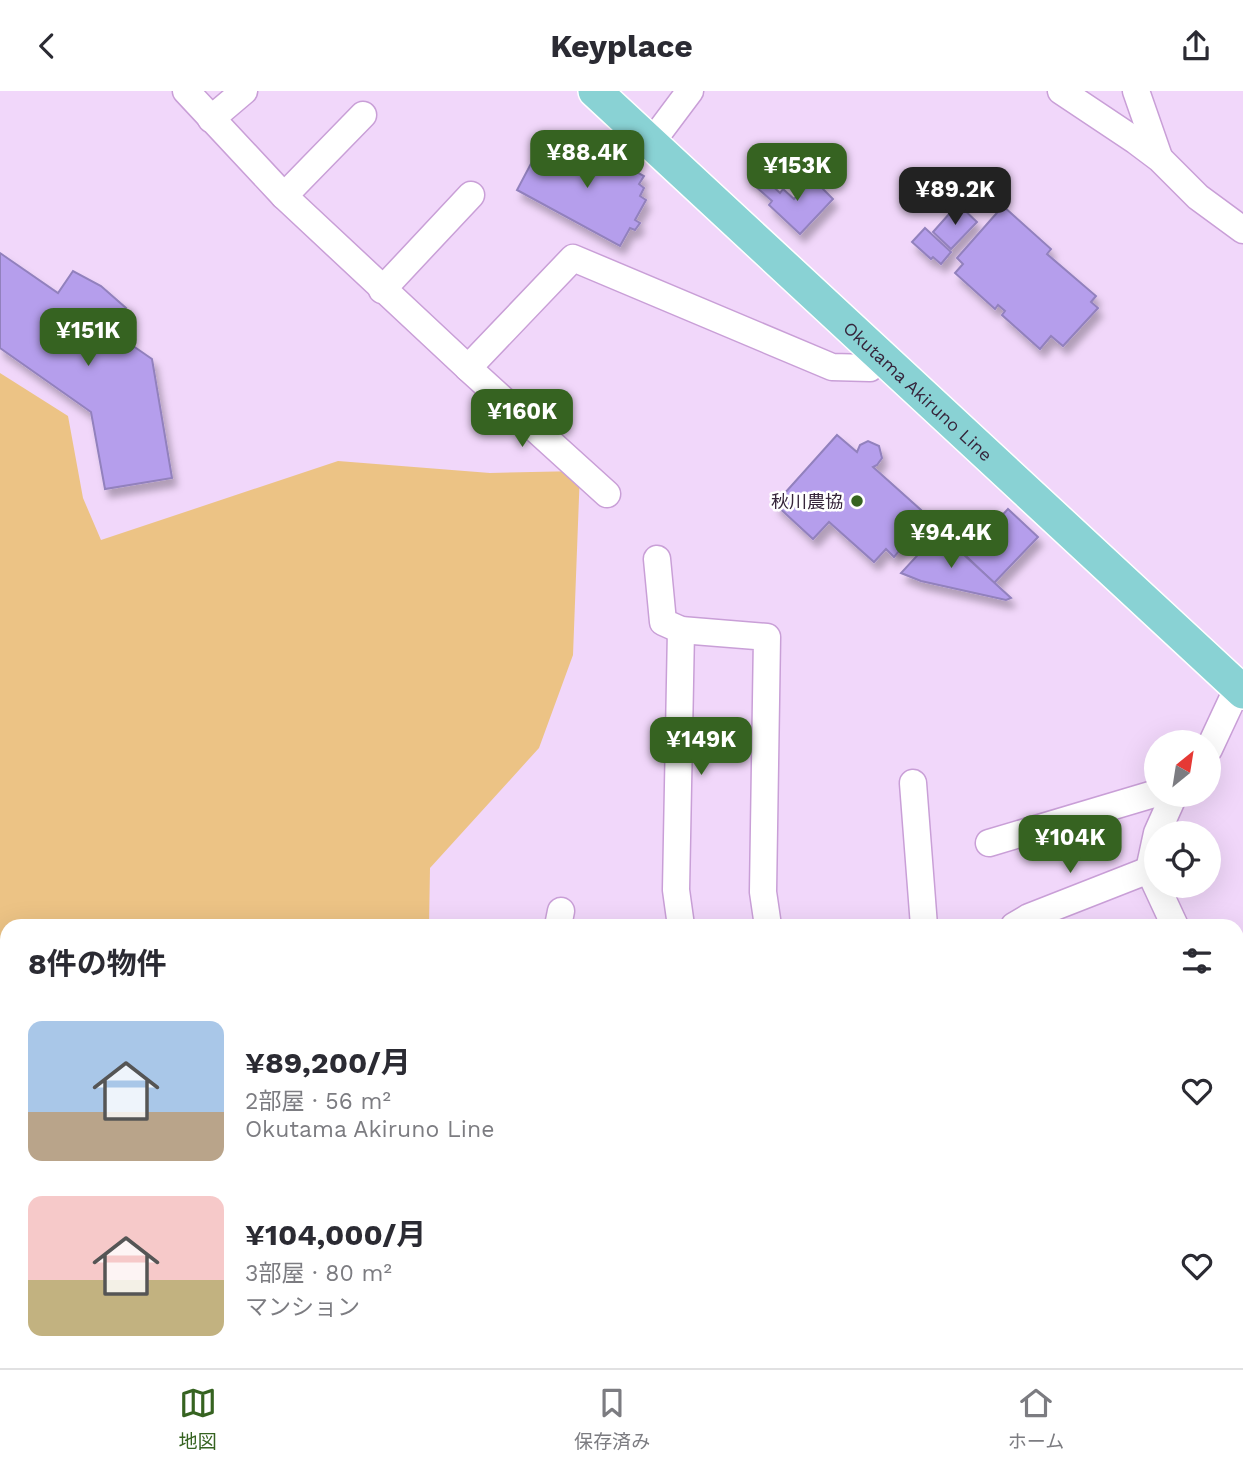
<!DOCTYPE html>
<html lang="ja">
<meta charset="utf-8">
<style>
body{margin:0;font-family:"Work Sans","Noto Sans JP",sans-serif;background:#f7f7f7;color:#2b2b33;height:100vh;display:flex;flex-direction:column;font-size:26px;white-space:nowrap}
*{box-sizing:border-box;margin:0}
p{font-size:23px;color:#7c7c81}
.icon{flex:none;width:38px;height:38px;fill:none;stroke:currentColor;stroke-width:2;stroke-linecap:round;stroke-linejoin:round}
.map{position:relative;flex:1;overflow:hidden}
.panel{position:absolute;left:0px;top:828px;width:1244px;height:450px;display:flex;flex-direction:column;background:#fff;border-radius:21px 21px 0 0;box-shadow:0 7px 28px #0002}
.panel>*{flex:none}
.needle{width:46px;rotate:30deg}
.buttons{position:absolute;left:1144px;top:639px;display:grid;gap:14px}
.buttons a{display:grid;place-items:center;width:77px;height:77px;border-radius:50%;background:#fff;box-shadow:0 7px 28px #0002;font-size:35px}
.price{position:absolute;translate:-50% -60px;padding:0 16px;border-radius:14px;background:#366321;color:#fff;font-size:23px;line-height:46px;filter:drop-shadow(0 2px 4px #0008)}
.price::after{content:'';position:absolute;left:50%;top:42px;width:21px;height:16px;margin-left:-10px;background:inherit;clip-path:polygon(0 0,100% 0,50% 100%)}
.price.active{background:#222;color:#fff}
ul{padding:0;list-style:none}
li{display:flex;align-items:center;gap:21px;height:175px;padding:0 28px}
li span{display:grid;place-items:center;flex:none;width:196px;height:140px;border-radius:14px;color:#555}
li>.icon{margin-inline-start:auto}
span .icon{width:84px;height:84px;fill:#fffc;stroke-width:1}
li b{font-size:30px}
h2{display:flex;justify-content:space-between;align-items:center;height:84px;padding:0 28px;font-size:30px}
header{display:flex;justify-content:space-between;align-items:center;height:91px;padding:0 28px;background:#fff;font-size:32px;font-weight:700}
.tabs{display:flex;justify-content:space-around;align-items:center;height:98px;border-top:2px solid #e1e1e2;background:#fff;font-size:19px;color:#7c7c81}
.tabs a{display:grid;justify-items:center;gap:4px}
.tabs .active{color:#366321}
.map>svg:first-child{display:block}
</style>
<header><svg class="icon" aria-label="back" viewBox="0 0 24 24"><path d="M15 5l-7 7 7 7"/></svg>Keyplace<svg class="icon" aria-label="share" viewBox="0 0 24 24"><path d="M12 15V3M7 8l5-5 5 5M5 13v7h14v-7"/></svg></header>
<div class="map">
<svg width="1243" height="1277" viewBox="0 0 1243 1277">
<defs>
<filter id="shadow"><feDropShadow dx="4.5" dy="8" stdDeviation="3.5" flood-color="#0004"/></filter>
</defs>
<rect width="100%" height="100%" fill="#f1d7fa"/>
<path fill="#ecc385" d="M0 282 68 325 83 407 101 449 338 370 490 382 580 380 573 564 539 657 430 777 429 835H7V1270H558V1277H0Z"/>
<g fill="#b59eec" stroke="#9281bd" stroke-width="2" filter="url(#shadow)">
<path d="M549 50 557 55 554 59 574 70 584 52 644 85 639 93 644 97 640 105 646 109 635 129 640 132 635 139 630 137 620 155 517 99 535 65 540 67Z"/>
<path d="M763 86 780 102 783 98 794 108 813 88 833 108 800 143 769 114 772 110 755 95Z"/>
<path d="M958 113 977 131 951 158 933 141Z"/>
<path d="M1003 115 1051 158 1047 163 1096 205 1091 211 1098 217 1063 255 1051 245 1040 258 1002 224 1005 220 998 214 995 218 955 182 963 173 957 167Z"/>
<path d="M925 137 951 161 941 173 933 166 931 168 912 151Z"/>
<path d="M0 162 58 202 73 180 101 195 126 217 110 239 152 268 172 387 105 398 91 321 0 257Z"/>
<path d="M837 344 857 361 860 354 868 350 879 355 882 367 877 374 873 376 921 419 915 427 930 440 928 443 931 446 917 462 906 452 894 466 886 458 874 471 829 431 813 448 775 413Z"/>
<path d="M1008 418 1038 446 994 492 965 464Z"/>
<path d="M939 441 1011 507 1006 509 921 490 901 482Z"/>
</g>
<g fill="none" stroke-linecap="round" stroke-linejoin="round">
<g stroke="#c99fd7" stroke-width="29">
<g id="minor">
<path d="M186 0 284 105 468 277 573 167 832 276 870 277 880 265"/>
<path d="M1061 0 1136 50 1160 68 1198 106 1243 139"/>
<path d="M1136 0 1159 66"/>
<path d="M211 28 244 0"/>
<path d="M651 52 690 0"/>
<path d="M284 105 363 24"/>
<path d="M382 199 471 104"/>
<path d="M468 277 607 403"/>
<path d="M657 468 663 531 681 539 767 546 763 801 768 835"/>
<path d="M681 539 676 799 681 835"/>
<path d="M1209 658 1238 596 1243 592"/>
<path d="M913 692 924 835"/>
<path d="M1174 704 1157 742 1149 779 1175 835"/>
<path d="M989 752 1157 702"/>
<path d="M558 835 561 820"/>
<path d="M1014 835 1029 826 1149 779"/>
<path d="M1237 937 1243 935"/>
<path d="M1237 1166 1243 1164"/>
<path d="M779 1270 780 1277"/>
<path d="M898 1270 899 1277"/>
<path d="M1014 1277 1027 1270"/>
</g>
</g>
<g stroke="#fff" stroke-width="36">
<g id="major">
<path id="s1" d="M595 0 1243 601"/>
</g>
</g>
<use href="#minor" stroke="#fff" stroke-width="26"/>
<use href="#major" stroke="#89d2d4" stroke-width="33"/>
</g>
<circle fill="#366321" stroke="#fff" stroke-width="2.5" cx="857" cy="410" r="7"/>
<g text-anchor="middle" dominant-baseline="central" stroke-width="5" stroke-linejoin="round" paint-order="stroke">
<g font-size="18" fill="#36253b" stroke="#fff">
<text stroke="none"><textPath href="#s1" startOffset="441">Okutama Akiruno Line</textPath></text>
</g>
<g font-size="18" fill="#36253b" stroke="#fff" text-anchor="end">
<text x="843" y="410">秋川農協</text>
</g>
</g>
</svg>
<div class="buttons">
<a><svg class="needle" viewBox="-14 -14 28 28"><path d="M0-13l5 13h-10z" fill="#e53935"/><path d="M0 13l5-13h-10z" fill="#7c7c81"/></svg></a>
<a><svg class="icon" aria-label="locate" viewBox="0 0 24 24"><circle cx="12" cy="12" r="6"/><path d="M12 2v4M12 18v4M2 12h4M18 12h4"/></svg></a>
</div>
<b class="price" style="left:587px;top:99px">¥88.4K</b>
<b class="price" style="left:797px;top:112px">¥153K</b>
<b class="price active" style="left:955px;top:136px">¥89.2K</b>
<b class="price" style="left:88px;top:277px">¥151K</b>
<b class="price" style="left:522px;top:358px">¥160K</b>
<b class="price" style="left:951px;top:479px">¥94.4K</b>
<b class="price" style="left:701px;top:686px">¥149K</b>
<b class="price" style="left:1070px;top:784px">¥104K</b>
<section class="panel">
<h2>8件の物件<svg class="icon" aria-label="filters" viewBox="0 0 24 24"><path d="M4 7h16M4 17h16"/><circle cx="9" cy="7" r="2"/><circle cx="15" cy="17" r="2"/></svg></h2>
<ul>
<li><span style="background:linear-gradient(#a9c7e8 65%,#b9a48a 0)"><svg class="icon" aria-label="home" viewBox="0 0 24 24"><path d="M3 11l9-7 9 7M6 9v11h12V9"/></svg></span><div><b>¥89,200/月</b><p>2部屋 · 56 m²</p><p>Okutama Akiruno Line</p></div><svg class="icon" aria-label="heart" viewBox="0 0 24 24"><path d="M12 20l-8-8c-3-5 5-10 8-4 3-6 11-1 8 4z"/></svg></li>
<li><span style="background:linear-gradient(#f6c9c9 60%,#c2b280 0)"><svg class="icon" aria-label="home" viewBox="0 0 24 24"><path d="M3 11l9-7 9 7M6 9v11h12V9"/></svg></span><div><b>¥104,000/月</b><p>3部屋 · 80 m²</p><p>マンション</p></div><svg class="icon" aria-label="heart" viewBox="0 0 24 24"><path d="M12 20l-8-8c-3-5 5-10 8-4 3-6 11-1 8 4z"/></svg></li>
</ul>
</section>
</div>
<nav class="tabs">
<a class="active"><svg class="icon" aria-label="map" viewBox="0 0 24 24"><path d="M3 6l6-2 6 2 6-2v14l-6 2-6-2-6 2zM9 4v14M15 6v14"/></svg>地図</a>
<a><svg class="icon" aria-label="saved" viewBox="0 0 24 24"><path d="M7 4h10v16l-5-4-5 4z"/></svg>保存済み</a>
<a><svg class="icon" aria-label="home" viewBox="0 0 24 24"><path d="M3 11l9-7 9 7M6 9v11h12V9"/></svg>ホーム</a>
</nav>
